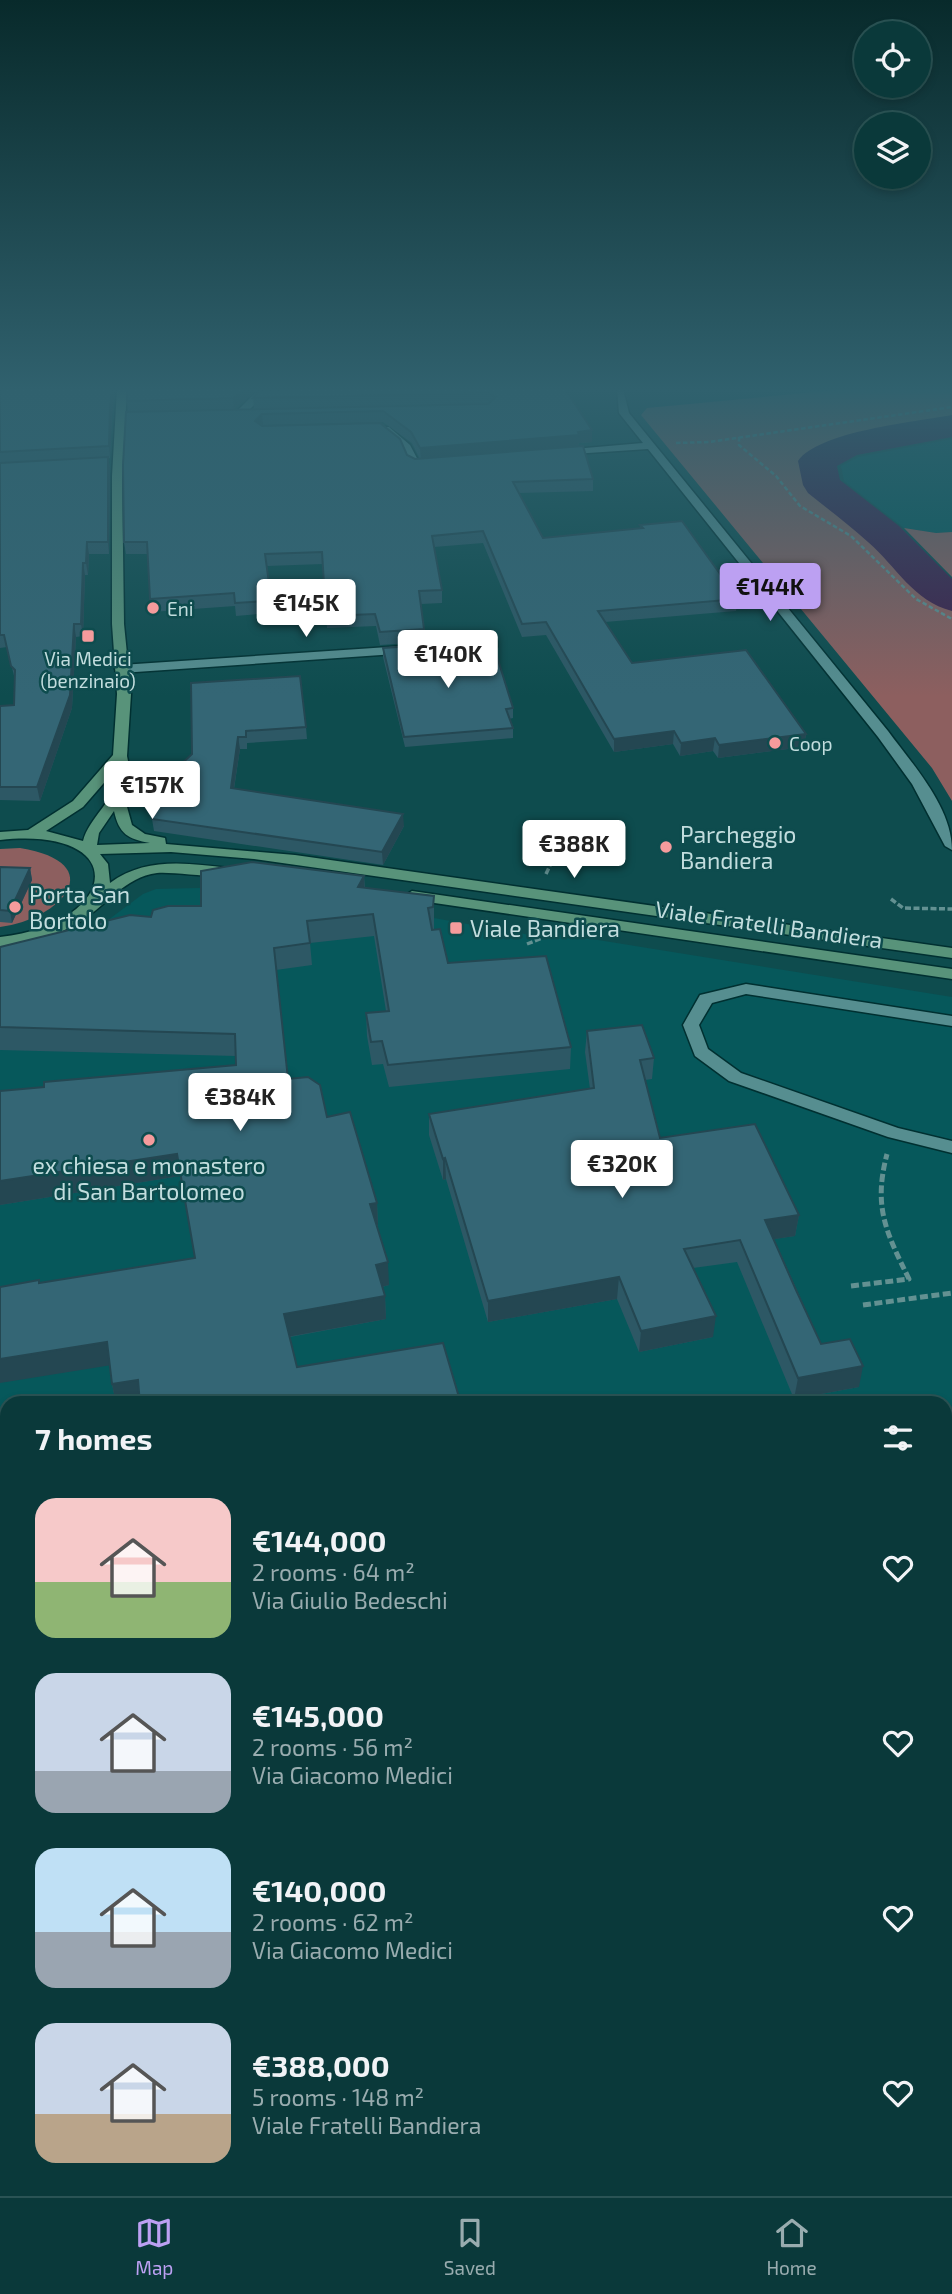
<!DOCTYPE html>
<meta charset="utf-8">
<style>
body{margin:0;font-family:"Exo 2",sans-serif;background:#184445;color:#f1f3f6;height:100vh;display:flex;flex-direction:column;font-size:26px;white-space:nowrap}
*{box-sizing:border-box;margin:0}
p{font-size:23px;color:#99acaf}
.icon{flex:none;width:38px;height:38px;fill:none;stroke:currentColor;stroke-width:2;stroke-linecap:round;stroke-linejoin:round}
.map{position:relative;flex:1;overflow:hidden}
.sheet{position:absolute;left:0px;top:1396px;width:952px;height:800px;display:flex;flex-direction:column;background:#0a393a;border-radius:21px 21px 0 0;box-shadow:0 4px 10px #0003,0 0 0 2px #2a5354}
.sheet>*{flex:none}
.tools{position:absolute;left:854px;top:21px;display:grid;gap:14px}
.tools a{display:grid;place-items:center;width:77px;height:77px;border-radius:50%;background:#0a393a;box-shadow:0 4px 10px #0003,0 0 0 2px #2a5354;font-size:35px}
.price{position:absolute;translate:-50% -60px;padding:0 16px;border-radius:7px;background:#fff;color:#222;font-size:23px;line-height:46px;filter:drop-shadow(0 2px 4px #0008)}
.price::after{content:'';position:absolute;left:50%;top:42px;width:21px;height:16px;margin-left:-10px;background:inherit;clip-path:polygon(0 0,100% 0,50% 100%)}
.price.current{background:#bca0f2;color:#111}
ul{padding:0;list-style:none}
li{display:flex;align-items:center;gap:21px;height:175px;padding:0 35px}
li span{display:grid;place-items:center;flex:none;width:196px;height:140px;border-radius:21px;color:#555}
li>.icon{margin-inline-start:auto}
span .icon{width:84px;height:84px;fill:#fffc;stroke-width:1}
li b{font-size:30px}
h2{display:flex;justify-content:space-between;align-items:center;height:84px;padding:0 35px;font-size:30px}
.tab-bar{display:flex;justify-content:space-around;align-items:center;height:98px;border-top:2px solid #2a5354;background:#0a393a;font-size:19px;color:#99acaf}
.tab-bar a{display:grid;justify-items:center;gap:4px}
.tab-bar .current{color:#bca0f2}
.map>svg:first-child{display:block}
</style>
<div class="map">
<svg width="952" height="2196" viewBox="0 0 952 2196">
<rect width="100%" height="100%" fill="#0e4c4e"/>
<g fill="#06585b" fill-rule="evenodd">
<path d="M952 439V532L936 533 904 528 844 481 841 466 858 457Z"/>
<path d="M200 888 428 917 530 935 543 940 554 934 598 940 952 997V2196H0V967L104 923 143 894 156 889ZM7 1404H945V2189H7Z"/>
</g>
<g fill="#8d5f5f">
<path d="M847 389H952V423L877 430 805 458 831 503 945 605 952 608V801L932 768 641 415 647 408Z"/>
<path d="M904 528 936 533 952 532V577Z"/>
<path d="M20 848C111 863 62 919 0 927V849Z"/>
</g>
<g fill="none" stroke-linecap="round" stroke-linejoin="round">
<path fill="#411e4a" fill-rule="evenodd" d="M952 415V437L857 455 837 466 840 480 899 526 952 579V611C913 601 897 567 868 542 849 525 828 509 808 493L803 485 798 461C819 431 915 422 952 415Z"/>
<g stroke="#003031" stroke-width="3">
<g id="service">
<path d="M746 984 952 1016V1026L746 994 712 1003 699 1025 708 1049 741 1073 898 1128 952 1141V1153L888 1137 729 1081 695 1056 683 1025 700 995Z"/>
<path d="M945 1503 952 1505V1528L945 1526Z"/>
</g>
</g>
<g stroke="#003031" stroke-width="3">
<g id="minor">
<path d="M617 389H623L629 413 888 731C913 765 952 807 952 850L945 846 912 784 878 737 648 449 558 455V451L562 450 643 443 619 413Z"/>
<path d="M272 391 275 392V396L261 398 243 416 234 414 255 393Z"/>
<path d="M381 427H389L410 445 419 462H434V466L411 467 402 449 381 431Z"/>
<path d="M493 640 497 641V647L121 673 115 669 121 665Z"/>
</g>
</g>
<g stroke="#003031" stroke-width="3">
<g id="secondary">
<path d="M117 389H127L122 476 124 624 131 694 127 756 131 776 124 796 132 825 145 834 165 838 166 844 295 855 952 948V958L254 859 171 852 100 854 108 864 110 883C145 857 187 863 228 868L236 873C227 881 174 871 157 873 125 877 107 905 81 921 57 937 28 943 0 947V937C120 923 133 826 0 840V832L28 830 73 801 113 755 117 694 112 624V476ZM116 769C121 797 89 816 83 841L46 831 83 807ZM114 811C119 834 128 839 150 843L97 845 99 833Z"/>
<path d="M412 891 952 969V979L407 899 404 896Z"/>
</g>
</g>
<g stroke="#639192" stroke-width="2.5" stroke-dasharray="4.5 2.5" stroke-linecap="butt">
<path d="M739 437V445L776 476 800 506 851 536 916 599 952 619"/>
<path d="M676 443 709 442 952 407"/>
</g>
<g stroke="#639192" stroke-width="3.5" stroke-dasharray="6 2.5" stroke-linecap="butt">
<path d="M546 874 555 855"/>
<path d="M891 899 903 908 952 909"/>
<path d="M527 944 542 938"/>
</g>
<g stroke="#639192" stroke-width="5" stroke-dasharray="8 3.5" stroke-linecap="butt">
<path d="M851 1286 909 1279C886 1232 873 1207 887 1154"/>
<path d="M863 1305 952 1293"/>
</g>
<g stroke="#639192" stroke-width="6" stroke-dasharray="10 5" stroke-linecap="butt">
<path d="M945 1630 952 1634"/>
<path d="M945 1726 952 1716"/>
<path d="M945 1885 952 1890"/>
<path d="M945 2159 952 2157"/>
<path d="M937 2189 939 2196"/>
</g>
<use href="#service" fill="#568e90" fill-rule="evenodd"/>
<use href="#minor" fill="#568e90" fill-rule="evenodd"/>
<use href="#secondary" fill="#58937a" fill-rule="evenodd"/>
</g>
<g fill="#2d5865" fill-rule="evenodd">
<path d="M0 389H114L112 417 110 458H108L110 468 109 554H89L88 575H85L83 636 76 637 72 708 40 801 0 800V706L14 705 15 680 7 647 0 648Z"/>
<path d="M127 389H283H258L234 409 128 412 127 401Z"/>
<path d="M565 389 592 430V442L579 443 578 446 593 479V491L519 493 543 538 640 529V525L738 599 736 611 605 622 632 663 806 734 804 747 718 758 713 751 680 756 673 744 614 752 546 635 522 637 483 543 434 547 442 590V603L421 604 424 629 425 642 380 645 376 626 327 628 323 564 267 566 270 595H266L268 613 236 616 235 606 151 612 150 599 148 554H126L124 542 254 409 253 398ZM383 422 412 443 420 459H415L407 455 263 425Z"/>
<path d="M383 648 428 653 513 708V718L509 719 513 728V738L405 747 383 657Z"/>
<path d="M191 683 306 727 307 739 247 743V749H240L234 789 404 826 383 865 154 831 152 819 154 813H152L150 801 176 769 192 754Z"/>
<path d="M0 867 30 868 32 880 12 923 0 922Z"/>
<path d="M364 876 365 888 434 896V929L448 963 571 1047 570 1069 389 1087 383 1064 372 1065 367 1036 366 1013 386 1011 374 936 310 943 312 965 276 970 288 1079 327 1117 377 1203 378 1225 377 1226 389 1285 382 1287 385 1296 386 1319 290 1337 297 1367 461 1404H116L112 1384 110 1365 40 1283 195 1258 180 1176 0 1205V1091L44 1087 236 1065V1056L0 1050V947L151 917 201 906Z"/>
<path d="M587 1031 654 1058 652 1079 645 1080 660 1138 799 1215 795 1236 774 1239 821 1344 859 1387 794 1399 737 1262 693 1268 713 1337 639 1352 617 1299 488 1322 446 1179 443 1180 429 1135V1114L590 1089 585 1052Z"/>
<path d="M7 1417V1727L0 1729V1418Z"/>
</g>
<g fill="#244752">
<path d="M112 389H115L112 417 110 458 109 446 110 406Z"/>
<path d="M245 389H258L234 409 233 398Z"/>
<path d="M262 414 263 425 255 421Z"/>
<path d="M592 430V442L579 443 578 446 421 459 420 448Z"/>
<path d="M108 457 110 468 109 554 108 542Z"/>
<path d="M87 542 89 554 88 575 86 563Z"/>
<path d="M83 563 85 575 83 636 81 624Z"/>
<path d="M74 624 76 637 72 708 40 801 37 787Z"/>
<path d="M674 731 673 744 614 752V739Z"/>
<path d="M806 734 804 747 718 758 719 745Z"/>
<path d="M238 737 240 749 232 800 231 788Z"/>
<path d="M715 738 713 751 680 756 681 743Z"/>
<path d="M403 814 404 826 383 865 382 852Z"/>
<path d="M30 868 32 880 12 923 10 911Z"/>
<path d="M364 876 365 898 358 887Z"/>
<path d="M177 1154 180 1176 0 1205V1181Z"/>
<path d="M445 1158 446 1179 443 1180V1159Z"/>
<path d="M377 1203 378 1225 372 1227 370 1204Z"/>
<path d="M799 1215 795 1236 762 1241 765 1220Z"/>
<path d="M388 1262 389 1285 377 1288 376 1265Z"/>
<path d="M619 1277 617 1299 488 1322V1301Z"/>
<path d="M385 1296 386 1319 287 1337 284 1314Z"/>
<path d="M716 1316 713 1337 639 1352 641 1331Z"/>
<path d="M107 1342 112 1365 0 1383V1359Z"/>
<path d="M863 1366 859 1387 794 1399 798 1378Z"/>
<path d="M138 1380 142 1403 116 1404 112 1384Z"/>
<path d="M491 2189H518L517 2196H464Z"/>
</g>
<g fill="#346675" stroke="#244752" stroke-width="2">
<path d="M0 389H112L110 406 109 446 0 452Z"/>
<path d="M127 389H245L233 398 127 401Z"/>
<path d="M296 389H565L592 430 578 432 579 435 420 448 411 432 383 411 262 414 255 421 262 426 380 423 400 439 407 455 415 459 583 446 593 479 513 482 543 538 643 528 640 525 682 521 738 599 598 611 632 663 746 650 806 734 719 745 715 738 681 743 674 731 614 739 546 622 522 624 483 531 432 536 442 590 419 591 424 629 380 632 375 614 326 616 322 552 265 554 269 583H264L267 601 235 603 234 593 150 599 147 542H124L123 465 126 412 488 404 496 397 488 393 253 398 261 390Z"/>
<path d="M108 457V542H87L86 563H83L81 624H74L70 695 37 787H0V706L14 705 15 670 11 666 4 635H0V463Z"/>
<path d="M426 645 428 653 494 647 513 708 506 709 513 728 404 737 383 648Z"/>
<path d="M300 676 306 727 246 731V737H238L231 788 403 814 382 852 152 819 156 801H150L160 769H176L192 754 191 683Z"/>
<path d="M252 862 364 876 358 887 434 896 433 907 428 908 432 930 440 929 448 963 546 956 571 1047 388 1065 382 1041 371 1042 366 1013 389 1011 373 914 307 921 310 943 274 948 288 1079 308 1077 320 1085 327 1117 350 1112 377 1203 370 1204 388 1262 376 1265 385 1296 284 1314 297 1367 443 1343 461 1404H140L138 1380 112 1384 107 1342 0 1359V1287L39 1280V1283L195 1258 177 1154 0 1181V1091L44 1087V1082L236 1065 235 1034 0 1027V947L130 915 151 917 153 910 168 906H201V871Z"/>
<path d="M0 867 30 868 10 911 0 910Z"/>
<path d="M642 1025 654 1058 640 1060 660 1138 755 1124 799 1215 765 1220 796 1290 821 1344 850 1339 863 1366 798 1378 740 1240 684 1249 716 1316 641 1331 619 1277 488 1301 445 1158 443 1159 429 1114 594 1088 587 1031Z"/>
<path d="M7 1417V1704L0 1706V1418Z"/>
<path d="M7 1761V2189H491L464 2196H0V1763Z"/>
<path d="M519 2189H822L825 2196H521Z"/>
</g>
<linearGradient id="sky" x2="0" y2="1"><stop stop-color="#082a2b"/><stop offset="0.56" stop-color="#30616e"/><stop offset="1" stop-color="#30616e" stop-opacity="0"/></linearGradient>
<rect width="952" height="696" fill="url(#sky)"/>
<g fill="#f59b9c" stroke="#0e4c4e" stroke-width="2.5">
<circle cx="153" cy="608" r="7"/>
<rect x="81" y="629" width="14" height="14" rx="3.5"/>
<circle cx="775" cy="743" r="7"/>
<circle cx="666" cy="847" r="7"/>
<circle cx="15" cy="907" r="7"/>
<rect x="449" y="921" width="14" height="14" rx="3.5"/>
<circle cx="149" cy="1140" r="7"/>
</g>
<g text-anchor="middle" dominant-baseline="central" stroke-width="5" stroke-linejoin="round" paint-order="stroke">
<g font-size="19" fill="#c2ddde" stroke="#0e4c4e" text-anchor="start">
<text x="167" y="608">Eni</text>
<text x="88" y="658" text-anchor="middle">Via Medici<tspan x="88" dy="22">(benzinaio)</tspan></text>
<text x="789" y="743">Coop</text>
</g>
<g font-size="23" fill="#c2ddde" stroke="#0e4c4e" text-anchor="start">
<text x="680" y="834">Parcheggio<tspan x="680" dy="26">Bandiera</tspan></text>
<text x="29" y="894">Porta San<tspan x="29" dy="26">Bortolo</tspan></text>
<text x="470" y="928">Viale Bandiera</text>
<text x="149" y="1165" text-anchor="middle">ex chiesa e monastero<tspan x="149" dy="26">di San Bartolomeo</tspan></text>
</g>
<g font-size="23" fill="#c2ddde" stroke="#0e4c4e">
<text transform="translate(769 924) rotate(8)">Viale Fratelli Bandiera</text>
</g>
</g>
</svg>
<div class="tools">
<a><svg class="icon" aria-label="locate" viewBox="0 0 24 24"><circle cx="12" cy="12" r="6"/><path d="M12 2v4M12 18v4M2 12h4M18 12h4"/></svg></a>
<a><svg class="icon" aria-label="layers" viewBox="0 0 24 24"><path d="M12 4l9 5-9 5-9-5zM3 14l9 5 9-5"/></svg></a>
</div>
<b class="price current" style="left:770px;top:623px">€144K</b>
<b class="price" style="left:306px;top:639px">€145K</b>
<b class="price" style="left:448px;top:690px">€140K</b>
<b class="price" style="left:152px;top:821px">€157K</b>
<b class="price" style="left:574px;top:880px">€388K</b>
<b class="price" style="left:240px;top:1133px">€384K</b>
<b class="price" style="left:622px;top:1200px">€320K</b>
<section class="sheet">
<h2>7 homes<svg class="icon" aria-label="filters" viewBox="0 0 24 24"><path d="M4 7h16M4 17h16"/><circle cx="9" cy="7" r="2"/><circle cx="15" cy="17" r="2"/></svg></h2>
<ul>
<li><span style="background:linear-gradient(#f6c9c9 60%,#8fb573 0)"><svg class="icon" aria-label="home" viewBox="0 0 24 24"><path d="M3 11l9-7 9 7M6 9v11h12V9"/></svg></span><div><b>€144,000</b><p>2 rooms · 64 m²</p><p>Via Giulio Bedeschi</p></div><svg class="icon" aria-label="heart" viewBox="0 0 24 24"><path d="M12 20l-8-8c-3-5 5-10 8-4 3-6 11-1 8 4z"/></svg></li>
<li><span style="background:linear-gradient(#c9d6e8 70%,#9aa5b1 0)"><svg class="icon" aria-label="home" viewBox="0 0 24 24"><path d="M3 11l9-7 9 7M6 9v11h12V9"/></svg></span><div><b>€145,000</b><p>2 rooms · 56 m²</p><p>Via Giacomo Medici</p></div><svg class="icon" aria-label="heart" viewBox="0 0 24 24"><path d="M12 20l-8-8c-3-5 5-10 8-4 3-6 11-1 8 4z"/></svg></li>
<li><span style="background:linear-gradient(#bfe0f5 60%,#9aa5b1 0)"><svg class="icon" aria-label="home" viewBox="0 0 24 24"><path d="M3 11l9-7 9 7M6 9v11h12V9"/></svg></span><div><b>€140,000</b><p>2 rooms · 62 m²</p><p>Via Giacomo Medici</p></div><svg class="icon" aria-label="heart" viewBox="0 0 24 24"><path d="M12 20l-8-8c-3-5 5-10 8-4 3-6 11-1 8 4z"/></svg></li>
<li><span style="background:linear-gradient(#c9d6e8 65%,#b9a48a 0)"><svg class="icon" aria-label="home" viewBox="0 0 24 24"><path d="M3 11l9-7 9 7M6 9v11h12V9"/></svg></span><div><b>€388,000</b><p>5 rooms · 148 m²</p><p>Viale Fratelli Bandiera</p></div><svg class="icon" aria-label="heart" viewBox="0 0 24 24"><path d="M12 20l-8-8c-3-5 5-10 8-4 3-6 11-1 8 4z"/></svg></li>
</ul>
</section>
</div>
<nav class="tab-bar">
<a class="current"><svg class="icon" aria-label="map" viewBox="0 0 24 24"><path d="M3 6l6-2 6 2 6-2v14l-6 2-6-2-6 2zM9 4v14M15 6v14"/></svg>Map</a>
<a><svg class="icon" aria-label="saved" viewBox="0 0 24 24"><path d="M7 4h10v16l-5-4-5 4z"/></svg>Saved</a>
<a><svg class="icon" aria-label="home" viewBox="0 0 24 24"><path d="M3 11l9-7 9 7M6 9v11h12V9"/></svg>Home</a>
</nav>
